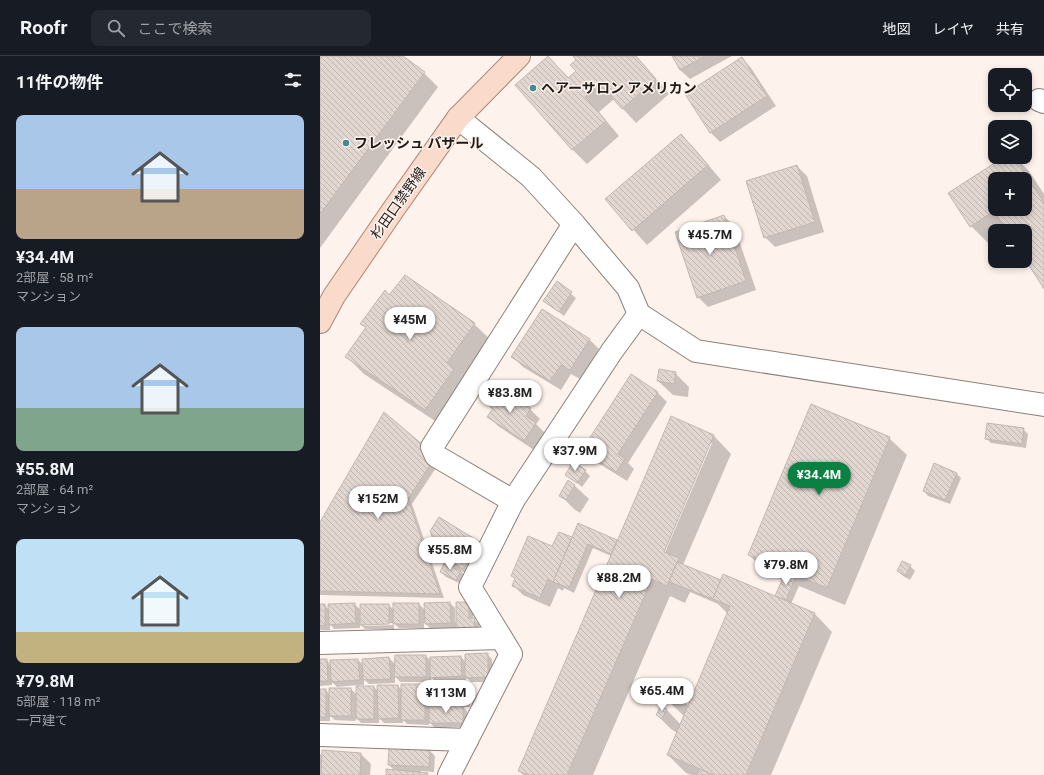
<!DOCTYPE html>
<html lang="ja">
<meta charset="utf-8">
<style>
body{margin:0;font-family:Roboto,"Noto Sans JP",sans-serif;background:#242831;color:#f1f3f6;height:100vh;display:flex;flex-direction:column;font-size:15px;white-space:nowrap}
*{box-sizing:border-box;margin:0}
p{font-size:13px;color:#9ea1a6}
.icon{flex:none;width:22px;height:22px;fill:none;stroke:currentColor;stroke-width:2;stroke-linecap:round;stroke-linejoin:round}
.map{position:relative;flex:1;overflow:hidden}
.drawer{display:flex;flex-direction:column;background:#171b24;width:320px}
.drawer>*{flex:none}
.tools{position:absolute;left:668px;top:12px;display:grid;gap:8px}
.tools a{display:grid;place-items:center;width:44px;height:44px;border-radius:8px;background:#171b24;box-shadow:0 2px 6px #0003;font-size:20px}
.price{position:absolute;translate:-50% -34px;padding:0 9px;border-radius:14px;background:#fff;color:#222;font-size:13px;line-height:26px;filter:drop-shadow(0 1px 2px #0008)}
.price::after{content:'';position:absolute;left:50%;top:24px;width:12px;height:9px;margin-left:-6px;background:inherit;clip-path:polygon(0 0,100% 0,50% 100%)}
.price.current{background:#0b8043;color:#fff}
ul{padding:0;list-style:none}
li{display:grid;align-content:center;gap:8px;height:212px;padding:0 16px}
li span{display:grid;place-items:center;height:124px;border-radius:8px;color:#555}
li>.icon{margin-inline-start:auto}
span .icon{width:72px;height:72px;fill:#fffc;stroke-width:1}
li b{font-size:17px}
h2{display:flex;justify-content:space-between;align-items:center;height:48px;padding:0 16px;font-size:17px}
header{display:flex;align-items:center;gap:24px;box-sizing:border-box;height:56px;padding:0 20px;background:#171b24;border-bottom:1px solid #363941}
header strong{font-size:19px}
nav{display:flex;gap:22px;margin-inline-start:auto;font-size:14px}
.search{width:280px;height:36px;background:#242831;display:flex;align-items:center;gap:10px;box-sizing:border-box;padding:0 14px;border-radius:8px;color:#9ea1a6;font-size:15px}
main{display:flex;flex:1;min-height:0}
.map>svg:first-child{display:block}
</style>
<header>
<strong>Roofr</strong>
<div class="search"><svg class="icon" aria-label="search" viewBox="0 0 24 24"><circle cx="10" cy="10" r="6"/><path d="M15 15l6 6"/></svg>ここで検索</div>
<nav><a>地図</a><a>レイヤ</a><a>共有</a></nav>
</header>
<main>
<section class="drawer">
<h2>11件の物件<svg class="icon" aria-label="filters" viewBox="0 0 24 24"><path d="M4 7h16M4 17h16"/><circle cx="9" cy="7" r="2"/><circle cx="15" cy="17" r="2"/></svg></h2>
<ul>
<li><span style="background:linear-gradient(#a9c7e8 60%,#b9a48a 0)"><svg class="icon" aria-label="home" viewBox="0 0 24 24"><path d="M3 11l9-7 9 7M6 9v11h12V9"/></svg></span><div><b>¥34.4M</b><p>2部屋 · 58 m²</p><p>マンション</p></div></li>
<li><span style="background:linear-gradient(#a9c7e8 65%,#7fa58c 0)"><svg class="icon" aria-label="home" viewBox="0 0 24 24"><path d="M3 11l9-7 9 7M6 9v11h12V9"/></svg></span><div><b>¥55.8M</b><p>2部屋 · 64 m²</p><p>マンション</p></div></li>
<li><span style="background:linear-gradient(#bfe0f5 75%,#c2b280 0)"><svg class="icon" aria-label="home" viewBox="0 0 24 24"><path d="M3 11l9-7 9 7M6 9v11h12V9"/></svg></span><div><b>¥79.8M</b><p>5部屋 · 118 m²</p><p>一戸建て</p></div></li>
</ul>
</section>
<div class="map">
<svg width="724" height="719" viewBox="0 0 724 719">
<defs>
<pattern id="building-back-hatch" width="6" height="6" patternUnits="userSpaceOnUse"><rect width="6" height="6" fill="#e1d6d0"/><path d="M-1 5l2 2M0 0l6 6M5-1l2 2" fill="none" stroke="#c1b7b2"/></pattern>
</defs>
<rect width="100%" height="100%" fill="#fef2ec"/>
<g fill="#0003" fill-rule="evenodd">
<path d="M0 0H81L104 17 118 31 0 192Z"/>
<path d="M254 0H316L349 38 316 67 294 43 279 56 299 80 267 108 253 94 197 29 228 1 249 22 257 15V4Z"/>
<path d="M353 0H412L370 23 360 14Z"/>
<path d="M422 2 431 12 456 50 400 86 390 76Z"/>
<path d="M361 79 375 93 401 124 327 189 286 143Z"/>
<path d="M686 101H695L709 115 724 138V231L705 201V175H675V184L669 188 651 170ZM675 123H705V153H675Z"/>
<path d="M477 110 487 120 504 176 455 191 445 181Z"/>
<path d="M404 160 414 170 436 234 388 251 378 241Z"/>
<path d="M237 227 256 242 244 260 225 245Z"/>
<path d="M69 241 154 268 172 285 124 371 44 318 27 301 46 272 41 268Z"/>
<path d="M269 283 279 293 260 323 251 318 241 334 203 311 193 301Z"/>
<path d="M355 317 369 331 368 341 353 339 338 325Z"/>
<path d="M337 336 347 346 308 407 314 413 307 425 273 404 263 394Z"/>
<path d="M166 347 210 353 220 363 216 368 225 377 214 394 178 370 169 361 173 354Z"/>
<path d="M65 357 120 406 92 448 124 542 0 539V468Z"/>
<path d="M703 373 708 378 706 392 671 387 666 382Z"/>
<path d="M394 380 411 398 363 509 365 510 400 525 460 543 456 540 463 524 447 517 429 499 569 382 587 399 525 549 479 530 471 548 495 558 512 576 451 719H371L366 717 348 699 357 677 351 673 337 659 341 651 347 654 361 669 364 660 348 645 360 641 369 650 408 558 398 548 370 536 365 547 350 540 273 719H203L199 715 291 500 273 492 254 537 244 532 243 535 238 532 230 551 203 539 193 529 196 523 192 519 233 491 251 482 252 483 259 468 298 486ZM390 387H392L343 501 341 500Z"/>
<path d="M265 415 270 420 262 431 246 418Z"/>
<path d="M636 417 641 422 630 448 608 440 604 435Z"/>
<path d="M254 429 269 443 260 457 254 453 240 439Z"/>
<path d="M159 486 169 496 153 522 140 514 145 520 141 528 126 521 121 516 135 513 136 512 130 509 120 498Z"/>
<path d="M590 510 595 515 590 524 583 520 578 515Z"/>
<path d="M130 547 135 552V566H137V547L154 552 153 563 159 568V578L137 572H110L104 566V572H79L74 567 44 568V570L74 569V573H45L40 568V572L14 573 10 568V574H0V549H5L9 554 34 548 41 554 69 549 74 554 99 548 105 554Z"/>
<path d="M167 598 172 603 173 626H151L146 621V625H143L149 631 150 651H143L147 655V671L115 672 109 666V669L87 668 83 664V667H64L59 662V667H41L36 661 35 665 15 664 10 660V665H0V634H6L10 639 31 633 37 639V629L17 631 12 626V629L0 630V604H6L11 609 38 604 44 610 69 602 76 609 106 600 111 605 141 601 146 606ZM75 620 80 626H111V621L117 627 112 647 115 650 109 651V634L104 629 82 634 78 630 58 635 54 631H39V629H44V623L49 628 75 627Z"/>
<path d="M110 695 115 700 114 716 101 715V717H107L109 719H67L75 715 69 709Z"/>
<path d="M0 698 3 701 41 698 51 708 50 719H0Z"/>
</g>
<g fill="url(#building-back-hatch)" stroke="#c2b8b2" fill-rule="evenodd">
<path d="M0 0H83L105 16 0 158Z"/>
<path d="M228 0 248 22 256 15 250 9 256 4 253 0H316L336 23 302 53 280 28 265 41 286 65 252 94 195 29Z"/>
<path d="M352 0H385L360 14Z"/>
<path d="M422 1 447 40 390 77 365 38Z"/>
<path d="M361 78 388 109 312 175 285 143Z"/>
<path d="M684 101H695L724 147V233L705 203V175H687L674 155 650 171 628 137ZM675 123H705V153H675Z"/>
<path d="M477 109 495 166 444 182 426 125Z"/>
<path d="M404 159 426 225 377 242 355 176Z"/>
<path d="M85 219 155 267 127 307 134 313 105 354 25 301 46 271 40 268 65 234 69 239Z"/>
<path d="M237 225 252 236 239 256 223 245Z"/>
<path d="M222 253 270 283 250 314 241 309 230 325 191 301Z"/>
<path d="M339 313 356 316 354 328 337 325Z"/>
<path d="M311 318 338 336 298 398 305 403 296 416 262 394Z"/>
<path d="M176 330 211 352 206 360 216 367 204 385 167 361 173 352 165 347Z"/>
<path d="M491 348 570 381 507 532 428 499Z"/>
<path d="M64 356 116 400 88 443 120 538 0 535V466Z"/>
<path d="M351 360 394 379 344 496 359 502 357 506 347 530 332 523 247 719H208L198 715Z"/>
<path d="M667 367 704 372 702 388 665 383Z"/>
<path d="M253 406 266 414 257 427 245 419Z"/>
<path d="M614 407 637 417 625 444 603 435Z"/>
<path d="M248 424 255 429 246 444 239 440Z"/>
<path d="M119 461 160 486 143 513 119 499 110 475Z"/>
<path d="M258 467 297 484 291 498 268 488 249 532 233 526Z"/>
<path d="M239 476 252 481 233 526 228 523 220 542 192 530 195 522 191 520 208 480 232 490Z"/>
<path d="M582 505 591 509 585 520 577 515Z"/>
<path d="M357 506 401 524 393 543 349 526Z"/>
<path d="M124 507 141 515 136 524 120 516Z"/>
<path d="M466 515 476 520 466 544 455 540Z"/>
<path d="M403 518 495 557 426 719H394L347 699 410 550 393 543Z"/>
<path d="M130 546 131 567 105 568 104 547Z"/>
<path d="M136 546H149V562H155L154 573H136Z"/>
<path d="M35 547 36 567 9 569 8 548Z"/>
<rect x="73" y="547" width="26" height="21"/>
<path d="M0 548H5V569L0 570Z"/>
<path d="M40 548H69V568L40 569Z"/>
<path d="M168 597V621L145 622V598Z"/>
<path d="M75 599H106V621H74Z"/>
<path d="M141 600 142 620 110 622V601Z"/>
<path d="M69 601 71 623 43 624 42 603Z"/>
<path d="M0 603H7L8 625H0Z"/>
<path d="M38 603 40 624 11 626 10 604Z"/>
<path d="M145 625V646L111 647 110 626Z"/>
<rect x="81" y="628" width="24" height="36"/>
<path d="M57 629H78L79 662 58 663Z"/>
<rect x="36" y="630" width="18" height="33"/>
<rect x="9" y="632" width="22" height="28"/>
<rect x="0" y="633" width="6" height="28"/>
<path d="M351 635 361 640 356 649 346 645Z"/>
<path d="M143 649V667H109V650Z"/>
<path d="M341 650 347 653 342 663 336 659Z"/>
<path d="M69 692 110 694 109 711 68 709Z"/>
<path d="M2 694 41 697 40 719H1Z"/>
<path d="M66 713 108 717 107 719H66Z"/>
<path d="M379 713 394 719H377Z"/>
</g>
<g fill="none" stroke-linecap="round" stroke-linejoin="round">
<g stroke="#8b817b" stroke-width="24">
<g id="minor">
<path d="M719 44 724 46"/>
<path d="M138 62 211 121 254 168 308 232 319 258 376 295 724 349"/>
<path d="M193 445 116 400 112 391 254 168"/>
<path d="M0 587 181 582"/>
<path d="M0 679 147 684"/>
<path d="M129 719 191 598 150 531 193 445 292 295 319 258"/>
</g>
</g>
<g stroke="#ab8875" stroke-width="24">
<path id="major" d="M0 266 14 240 73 154 138 62 199 0"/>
</g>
<use href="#minor" stroke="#fff" stroke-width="22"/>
<use href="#major" stroke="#fadaca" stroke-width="22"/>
</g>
<g fill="#438b90" stroke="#fef2ec" stroke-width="1.5">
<circle cx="213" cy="32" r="4"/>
<circle cx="26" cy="87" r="4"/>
</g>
<g text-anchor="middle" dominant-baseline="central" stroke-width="3" stroke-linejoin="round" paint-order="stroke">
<g font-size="14" font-weight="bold" fill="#1f1b19" stroke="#fef2ec" text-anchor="start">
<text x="221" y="32">ヘアーサロン アメリカン</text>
<text x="34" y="87">フレッシュ バザール</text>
</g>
<g font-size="14" fill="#1f1b19" stroke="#fef2ec">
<text transform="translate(78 147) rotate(-55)">杉田口禁野線</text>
</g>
</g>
</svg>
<div class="tools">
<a><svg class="icon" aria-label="locate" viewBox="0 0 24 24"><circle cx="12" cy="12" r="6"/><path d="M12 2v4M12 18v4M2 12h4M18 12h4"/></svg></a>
<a><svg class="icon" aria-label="layers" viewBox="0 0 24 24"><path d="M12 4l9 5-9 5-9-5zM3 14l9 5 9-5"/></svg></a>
<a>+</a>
<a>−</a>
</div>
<b class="price" style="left:390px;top:200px">¥45.7M</b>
<b class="price" style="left:90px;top:285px">¥45M</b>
<b class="price" style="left:190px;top:358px">¥83.8M</b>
<b class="price" style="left:255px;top:416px">¥37.9M</b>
<b class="price current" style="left:499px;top:440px">¥34.4M</b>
<b class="price" style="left:58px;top:464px">¥152M</b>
<b class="price" style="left:130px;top:515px">¥55.8M</b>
<b class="price" style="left:466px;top:530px">¥79.8M</b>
<b class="price" style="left:299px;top:543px">¥88.2M</b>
<b class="price" style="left:342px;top:656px">¥65.4M</b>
<b class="price" style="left:126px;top:658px">¥113M</b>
</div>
</main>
